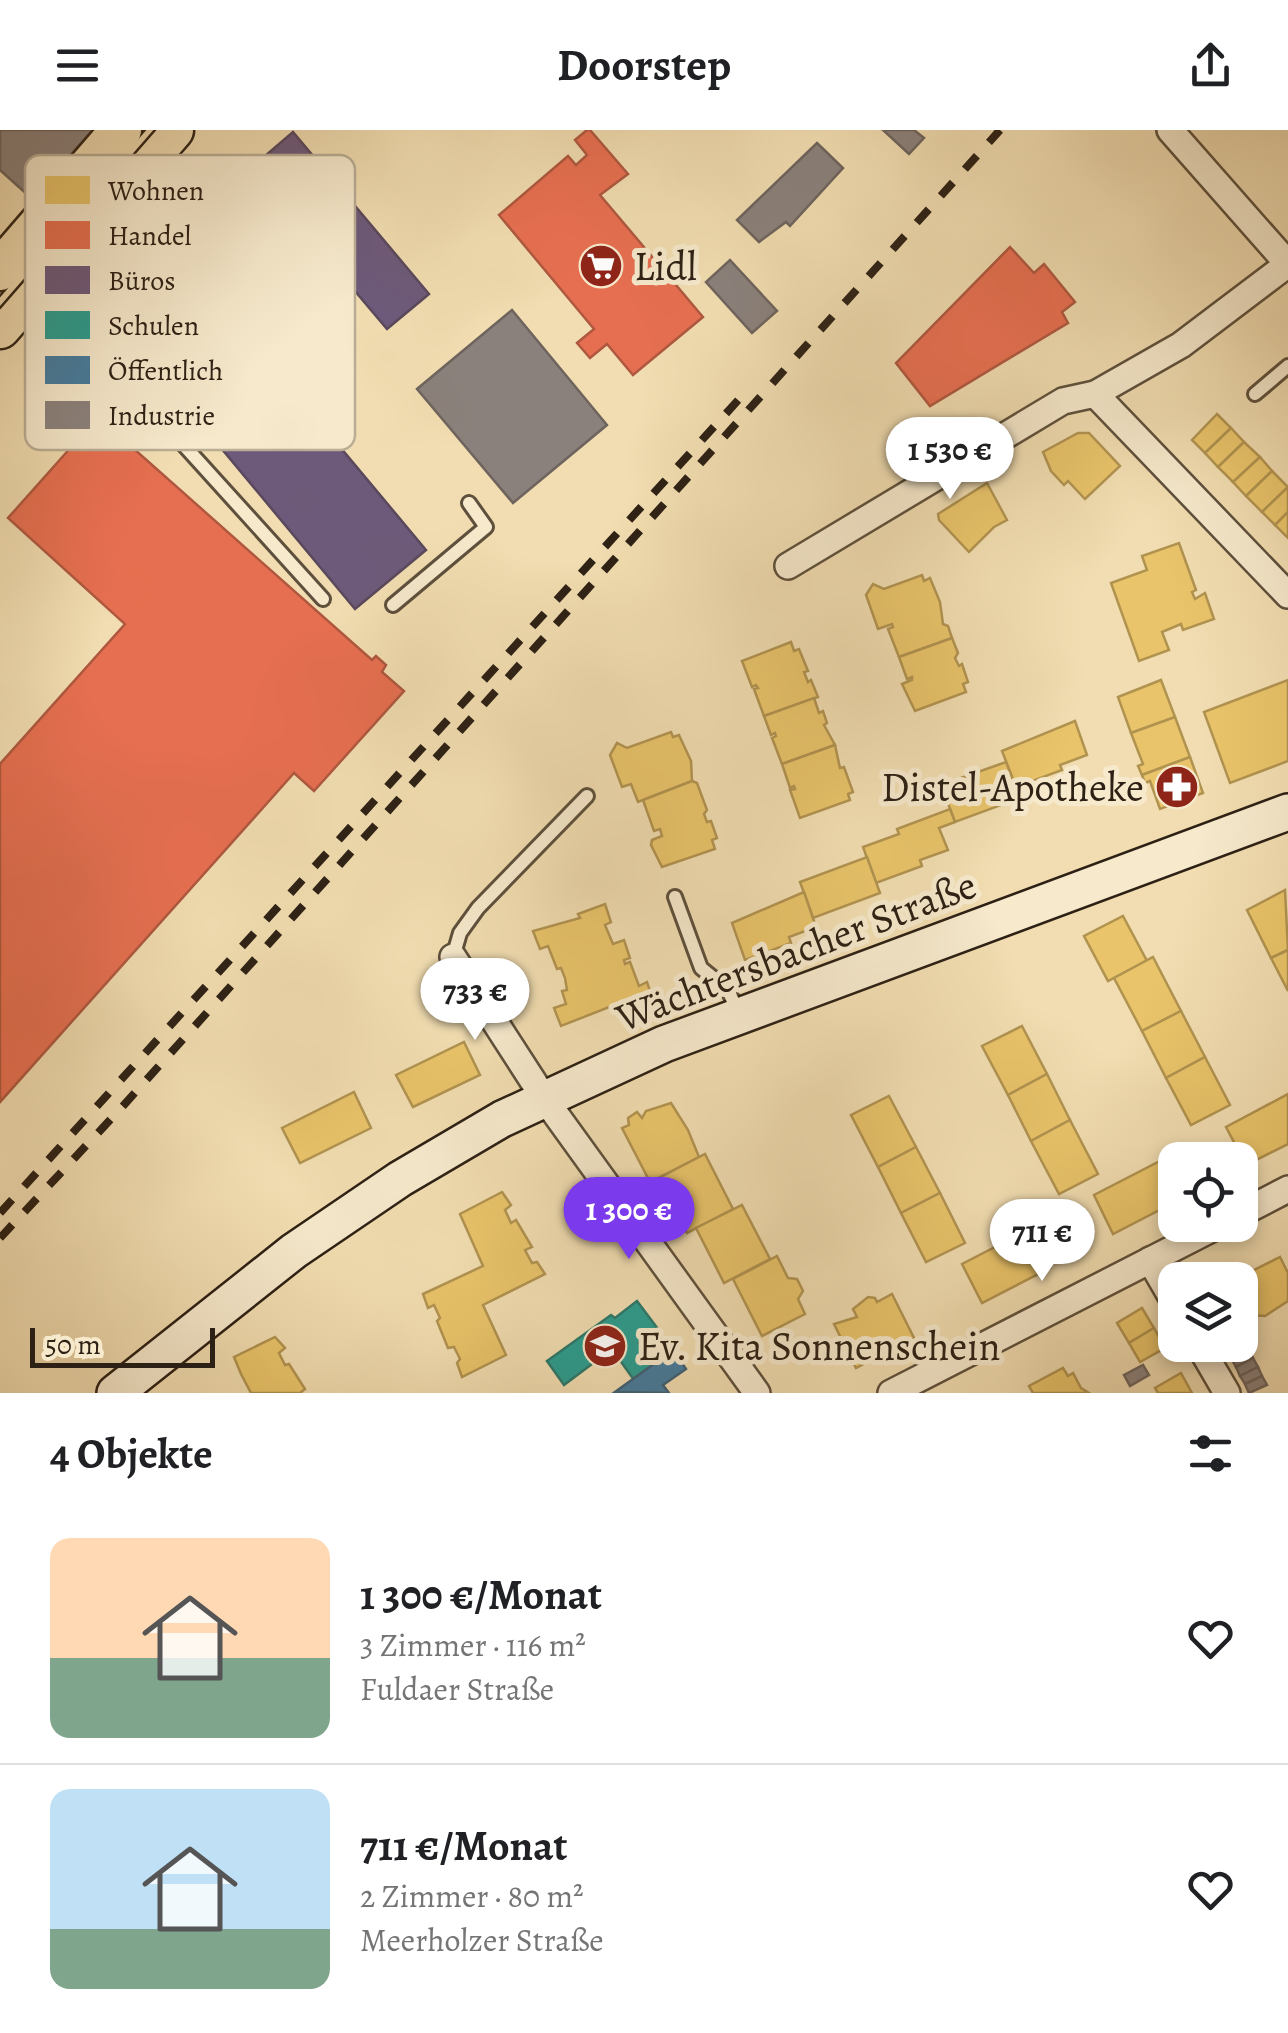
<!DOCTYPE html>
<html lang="de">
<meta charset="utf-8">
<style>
body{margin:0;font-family:Alegreya,serif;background:#f2f2f2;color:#202124;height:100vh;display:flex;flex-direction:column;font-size:38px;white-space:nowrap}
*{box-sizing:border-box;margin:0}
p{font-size:32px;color:#757577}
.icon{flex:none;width:55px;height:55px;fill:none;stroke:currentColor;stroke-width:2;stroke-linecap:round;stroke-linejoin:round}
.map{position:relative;height:1263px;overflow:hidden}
.details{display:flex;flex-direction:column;background:#fff;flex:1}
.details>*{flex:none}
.fabs{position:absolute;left:1158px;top:1012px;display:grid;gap:20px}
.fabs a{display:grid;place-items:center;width:100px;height:100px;border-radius:20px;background:#fff;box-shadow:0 5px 15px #0003;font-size:50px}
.scale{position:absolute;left:30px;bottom:25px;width:185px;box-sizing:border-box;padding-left:10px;border:5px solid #2d2115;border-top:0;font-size:28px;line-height:35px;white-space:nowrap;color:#2d2115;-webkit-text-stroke:8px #f6e9cc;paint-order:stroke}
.price{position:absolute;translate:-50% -85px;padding:0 22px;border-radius:35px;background:#fff;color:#222;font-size:32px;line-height:65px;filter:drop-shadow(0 2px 5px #0008)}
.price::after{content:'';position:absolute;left:50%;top:60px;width:30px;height:22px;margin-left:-15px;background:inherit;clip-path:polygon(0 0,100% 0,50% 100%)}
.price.on{background:#7c3aed;color:#fff}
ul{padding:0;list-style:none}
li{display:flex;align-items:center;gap:30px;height:250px;padding:0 50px}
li+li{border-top:2px solid #e0e0e0}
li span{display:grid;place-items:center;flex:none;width:280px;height:200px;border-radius:20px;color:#555}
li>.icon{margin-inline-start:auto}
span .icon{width:120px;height:120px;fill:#fffc;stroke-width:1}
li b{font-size:42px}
h2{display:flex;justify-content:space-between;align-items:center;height:120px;padding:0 50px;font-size:42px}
header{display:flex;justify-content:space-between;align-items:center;height:130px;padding:0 50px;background:#fff;font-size:45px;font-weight:700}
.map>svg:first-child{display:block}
</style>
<header><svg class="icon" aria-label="menu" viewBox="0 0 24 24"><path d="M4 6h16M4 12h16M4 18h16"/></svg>Doorstep<svg class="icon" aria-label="share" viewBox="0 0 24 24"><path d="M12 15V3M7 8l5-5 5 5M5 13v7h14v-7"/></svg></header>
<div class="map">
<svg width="1288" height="1263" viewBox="0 0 1288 1263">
<rect width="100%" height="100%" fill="#f1ddb1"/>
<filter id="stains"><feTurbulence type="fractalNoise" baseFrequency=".002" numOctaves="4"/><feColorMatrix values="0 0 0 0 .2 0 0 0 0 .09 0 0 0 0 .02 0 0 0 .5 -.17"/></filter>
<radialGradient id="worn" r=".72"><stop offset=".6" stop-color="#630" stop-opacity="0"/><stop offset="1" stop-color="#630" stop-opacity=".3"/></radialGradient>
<g fill="#e9c46a" stroke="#b19350" stroke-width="2.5">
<path d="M1217 284 1231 298 1205 323 1192 310Z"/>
<path d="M1231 298 1244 312 1218 337 1205 323Z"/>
<path d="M1078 303H1089L1120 336 1085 369 1068 351 1064 355 1051 341 1043 322Z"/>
<path d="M1244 312 1260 327 1233 352 1218 337Z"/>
<path d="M1260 327 1272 341 1246 366 1233 352Z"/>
<path d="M1272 341 1288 357 1262 382 1246 366Z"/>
<path d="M987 353 1007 390 994 397 969 422 939 390 938 384Z"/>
<path d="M1288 357V382L1275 395 1262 382Z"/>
<path d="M1288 382V408L1275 395Z"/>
<path d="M1179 413 1196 460 1192 462 1195 469 1205 463 1214 489 1183 500 1181 494 1162 502 1169 520 1139 531 1111 453 1147 440 1142 426Z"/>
<path d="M922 445 924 451 930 448 940 472 943 494 948 496 952 508 899 527 888 499 893 497 892 494 878 499 866 465 873 454 884 459Z"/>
<path d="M952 508 958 523 955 528 959 536 962 534 968 552 963 554 966 562 915 581 902 554 912 550V547L907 549 899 527Z"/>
<path d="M791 512 794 521 799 519 808 541 804 542 808 552 811 550 818 567 764 586 754 559 758 558 756 555 752 557 742 531Z"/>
<path d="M1161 550 1175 587 1131 603 1118 567Z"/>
<path d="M1288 550V631L1230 653 1204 582Z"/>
<path d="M814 568 819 583 823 581 827 593 824 595 835 615 782 634 772 608 776 606 775 603 771 605 764 586Z"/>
<path d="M1175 587 1190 627 1142 645 1138 636 1143 634 1131 603Z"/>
<path d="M1075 591 1087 625 1060 635 1062 640 1016 657 1002 621Z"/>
<path d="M671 602 673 607 679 605 691 631 692 651 638 672 631 654 622 657 610 625 617 613 627 618Z"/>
<path d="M835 615 840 638 844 637 853 662 848 664 850 670 800 688 790 660 795 659 794 656 790 658 782 634Z"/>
<path d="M1190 627 1203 663 1160 679 1150 651 1145 653 1142 645Z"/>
<path d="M1006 632 1020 668 955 692 941 655Z"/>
<path d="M692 651 697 653 707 680 704 684 707 692 711 691 717 708 712 710 715 719 662 737 651 715 652 710 662 706 660 699 654 701 643 670Z"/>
<path d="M950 679 955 692 939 698 948 720 920 730 922 736 876 753 863 717 899 704 897 699Z"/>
<path d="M867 727 880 763 813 788 800 752Z"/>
<path d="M1285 760 1288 820 1271 828 1247 780Z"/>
<path d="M804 762 816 797 789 807 791 813 745 830 732 793Z"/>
<path d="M605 774 611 792 605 795 613 814 624 810 630 828 624 830 625 834 630 832 639 856 647 852 653 870 625 880 622 872 561 896 554 878 566 874 562 861 567 860 565 848 561 838 557 839 548 816 540 819 533 801 580 788 578 784Z"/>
<path d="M1123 786 1147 831 1108 851 1084 806Z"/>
<path d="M1288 820V861L1271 828Z"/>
<path d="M1153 827 1181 881 1142 901 1114 848Z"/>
<path d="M1181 881 1205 927 1166 948 1142 901Z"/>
<path d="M1022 896 1047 944 1008 965 982 916Z"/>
<path d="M464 912 480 945 413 977 396 945Z"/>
<path d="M1205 927 1230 975 1191 995 1166 948Z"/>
<path d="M1047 944 1070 990 1031 1011 1008 965Z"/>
<path d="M354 962 371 998 300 1033 282 998Z"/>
<path d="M1288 964V1014L1246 1035 1226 997Z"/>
<path d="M889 966 916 1017 878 1037 851 985Z"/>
<path d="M671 973 688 1000 699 1027 650 1052 622 998 629 995 628 988 637 982 642 988 646 981Z"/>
<path d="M1070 990 1098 1044 1059 1064 1031 1011Z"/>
<path d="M916 1017 940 1063 901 1083 878 1037Z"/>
<path d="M705 1024 733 1079 687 1103 659 1048Z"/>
<path d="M1162 1030 1175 1055V1072L1113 1104 1094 1065Z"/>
<path d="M502 1062 511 1075 505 1080 511 1093 516 1090 532 1117 525 1120 532 1133 537 1132 545 1144 483 1175 506 1225 462 1247 457 1233 460 1229 454 1217 448 1218 437 1191 440 1188 434 1175 428 1178 423 1164 483 1136 460 1084Z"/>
<path d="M940 1063 965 1113 926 1132 901 1083Z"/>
<path d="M742 1075 770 1129 724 1153 696 1098Z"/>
<path d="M1030 1099 1050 1138 982 1173 962 1134Z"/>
<path d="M777 1126 788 1148 797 1149 803 1161 798 1169 805 1184 762 1206 733 1149Z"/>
<path d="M1280 1127 1288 1143V1171L1265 1186 1250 1185 1247 1177 1249 1171 1242 1157 1249 1154 1244 1145Z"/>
<path d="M892 1164 914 1208 856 1238 834 1194 857 1187 853 1179 868 1167 875 1168 877 1172Z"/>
<path d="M1142 1178 1154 1198 1129 1213 1117 1193Z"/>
<path d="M1154 1198 1165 1218 1140 1232 1129 1213Z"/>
<path d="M275 1207 285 1218 279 1223 285 1235 289 1234 305 1259 300 1263H251L241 1244 234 1227Z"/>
<path d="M1063 1238 1068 1246 1073 1243 1081 1258 1089 1263H1033L1029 1256Z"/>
<path d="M1181 1243 1192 1263H1158L1155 1258Z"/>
</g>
<g fill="#e76f51" stroke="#af583f" stroke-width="2.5">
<path d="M587 0H590L628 44 600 65 703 187 633 245 607 214 590 228 577 213 594 199 499 85 568 26 576 35 587 25 575 10Z"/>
<path d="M1010 117 1034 143 1044 134 1075 172 1062 182 1068 193 930 276 896 233Z"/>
<path d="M98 287 372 530 376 526 386 535 382 542 404 561 314 661 294 643 0 972V634L125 494 8 388Z"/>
</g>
<g fill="#6d597a" stroke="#5a485c" stroke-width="2.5">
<path d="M293 2 429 164 387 199 251 38Z"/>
<path d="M138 75 426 420 355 479 77 145Z"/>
</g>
<path fill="#2a9d8f" stroke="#2b786a" stroke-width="2.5" d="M637 1171 658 1199 639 1213 655 1235 634 1250 612 1219 564 1255 547 1231 611 1185 615 1188Z"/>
<path fill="#457b9d" stroke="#3e6074" stroke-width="2.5" d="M673 1220 686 1239 663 1255 669 1263 615 1262Z"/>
<g fill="#8a817c" stroke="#6e645d" stroke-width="2.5">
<path d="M0 0H93L31 68 0 40Z"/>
<path d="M883 0H914L924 8 909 24Z"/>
<path d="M817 13 843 38 790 96 786 92 759 112 737 90Z"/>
<path d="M730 130 777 181 752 203 706 152Z"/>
<path d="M512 180 607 295 513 373 417 259Z"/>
<path d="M1243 1210 1248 1219 1231 1228 1226 1219 1240 1215Z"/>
<path d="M1248 1219 1253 1228 1236 1237 1231 1228Z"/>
<path d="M1253 1228 1258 1237 1240 1246 1236 1237Z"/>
<path d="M1143 1235 1149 1245 1130 1256 1124 1245Z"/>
<path d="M1258 1237 1262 1246 1245 1254 1240 1246Z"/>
<path d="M1262 1246 1267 1255 1249 1263 1245 1254Z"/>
</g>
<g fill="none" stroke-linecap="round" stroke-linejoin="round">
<g stroke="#5e503c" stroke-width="18">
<g id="lane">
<path d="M76 196 323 469"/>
<path d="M1255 264 1288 236"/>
<path d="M393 475 486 397 469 373"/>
<path d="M675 767 701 838 728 860 739 884"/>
<path d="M453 827 460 803 478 778 587 666"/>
</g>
</g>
<g stroke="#5e503c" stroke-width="30">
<g id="street">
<path d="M1170 0 1288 134"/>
<path d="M1095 264 1288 465"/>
<path d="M788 436 1063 271 1095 264 1181 215 1288 134"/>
<path d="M453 827 544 968 757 1263"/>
<path d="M1240 1084 1288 1059"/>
<path d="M1150 1130 1175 1173"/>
<path d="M1199 1215 1227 1263"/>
<path d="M891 1263 1219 1095"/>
</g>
</g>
<g stroke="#2d2115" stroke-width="40">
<path id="secondary" d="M115 1263 294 1121 400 1049 502 989 664 914 1288 682"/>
</g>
<g stroke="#2d2115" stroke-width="45">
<g id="primary">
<path d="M0 140 121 0"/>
<path d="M0 198 173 0"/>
</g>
</g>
<use href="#lane" stroke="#f6e9cc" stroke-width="12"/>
<use href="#street" stroke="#f6e9cc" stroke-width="25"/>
<use href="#secondary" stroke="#f6e9cc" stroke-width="35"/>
<use href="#primary" stroke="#f1ddb1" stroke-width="40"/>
<path stroke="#2d2115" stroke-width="2.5" d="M0 178 155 0"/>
<g stroke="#2d2115" stroke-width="8" stroke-dasharray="18 18" stroke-linecap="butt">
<path d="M0 1083 741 267"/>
<path d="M0 1108 123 976 1000 0"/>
</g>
</g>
<defs>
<g id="supermarket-disc" transform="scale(2.25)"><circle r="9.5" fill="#8f2418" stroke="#f6e9cc"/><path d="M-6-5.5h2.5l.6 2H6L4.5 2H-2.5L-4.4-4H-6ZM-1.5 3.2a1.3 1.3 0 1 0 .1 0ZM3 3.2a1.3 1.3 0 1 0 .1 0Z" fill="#fff"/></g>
<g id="pharmacy-disc" transform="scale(2.25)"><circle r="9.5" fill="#8f2418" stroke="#f6e9cc"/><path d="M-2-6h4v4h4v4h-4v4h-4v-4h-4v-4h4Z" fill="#fff"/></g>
<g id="school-disc" transform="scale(2.25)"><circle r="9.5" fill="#8f2418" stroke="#f6e9cc"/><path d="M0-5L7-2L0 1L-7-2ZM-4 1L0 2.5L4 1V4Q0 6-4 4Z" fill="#fff"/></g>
</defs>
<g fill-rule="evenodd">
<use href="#supermarket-disc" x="601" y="136"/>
<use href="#pharmacy-disc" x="1177" y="657"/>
<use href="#school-disc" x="605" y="1216"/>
</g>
<g text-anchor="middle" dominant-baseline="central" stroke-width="10" stroke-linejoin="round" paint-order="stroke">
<g font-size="40" fill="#2d2115" stroke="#f6e9cc" text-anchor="start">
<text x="634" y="136">Lidl</text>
<text x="1144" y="657" text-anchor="end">Distel-Apotheke</text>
<text x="638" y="1216">Ev. Kita Sonnenschein</text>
</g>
<g font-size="40" fill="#2d2115" stroke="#f6e9cc">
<text transform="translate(796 821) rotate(-21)">Wächtersbacher Straße</text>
</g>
</g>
<rect x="25" y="25" width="330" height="295" rx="15" fill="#f6e9cc" stroke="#baad95" stroke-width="2.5"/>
<rect x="45" y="46" width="45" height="28" fill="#e9c46a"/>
<rect x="45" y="91" width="45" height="28" fill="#e76f51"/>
<rect x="45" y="136" width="45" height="28" fill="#6d597a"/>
<rect x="45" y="181" width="45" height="28" fill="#2a9d8f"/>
<rect x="45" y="226" width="45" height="28" fill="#457b9d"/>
<rect x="45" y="271" width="45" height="28" fill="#8a817c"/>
<g font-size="28" fill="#2d2115">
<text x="108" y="70">Wohnen</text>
<text x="108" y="115">Handel</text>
<text x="108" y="160">Büros</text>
<text x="108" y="205">Schulen</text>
<text x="108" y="250">Öffentlich</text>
<text x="108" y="295">Industrie</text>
</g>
<rect width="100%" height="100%" filter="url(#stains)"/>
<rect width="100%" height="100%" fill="url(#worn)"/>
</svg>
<div class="fabs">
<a><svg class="icon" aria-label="locate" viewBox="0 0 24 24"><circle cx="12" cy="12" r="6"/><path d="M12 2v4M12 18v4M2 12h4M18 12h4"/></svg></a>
<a><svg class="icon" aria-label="layers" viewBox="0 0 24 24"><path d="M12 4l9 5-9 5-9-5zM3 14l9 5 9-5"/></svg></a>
</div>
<div class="scale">50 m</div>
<b class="price" style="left:950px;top:372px">1 530 €</b>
<b class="price" style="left:475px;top:913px">733 €</b>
<b class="price on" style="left:629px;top:1132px">1 300 €</b>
<b class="price" style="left:1042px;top:1154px">711 €</b>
</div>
<section class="details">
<h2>4 Objekte<svg class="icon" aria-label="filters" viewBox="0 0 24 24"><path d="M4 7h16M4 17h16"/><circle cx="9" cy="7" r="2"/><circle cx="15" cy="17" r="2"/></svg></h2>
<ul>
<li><span style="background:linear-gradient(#ffd9b3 60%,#7fa58c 0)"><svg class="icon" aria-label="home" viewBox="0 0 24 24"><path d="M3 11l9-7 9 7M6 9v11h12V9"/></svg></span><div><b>1 300 €/Monat</b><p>3 Zimmer · 116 m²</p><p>Fuldaer Straße</p></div><svg class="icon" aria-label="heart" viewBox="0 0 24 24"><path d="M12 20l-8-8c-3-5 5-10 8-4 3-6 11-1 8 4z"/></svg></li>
<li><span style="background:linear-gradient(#bfe0f5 70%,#7fa58c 0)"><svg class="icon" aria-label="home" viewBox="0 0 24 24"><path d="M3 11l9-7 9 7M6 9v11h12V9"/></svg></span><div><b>711 €/Monat</b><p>2 Zimmer · 80 m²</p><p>Meerholzer Straße</p></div><svg class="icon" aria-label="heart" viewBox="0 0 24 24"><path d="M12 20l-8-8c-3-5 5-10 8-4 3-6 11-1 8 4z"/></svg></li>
</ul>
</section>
